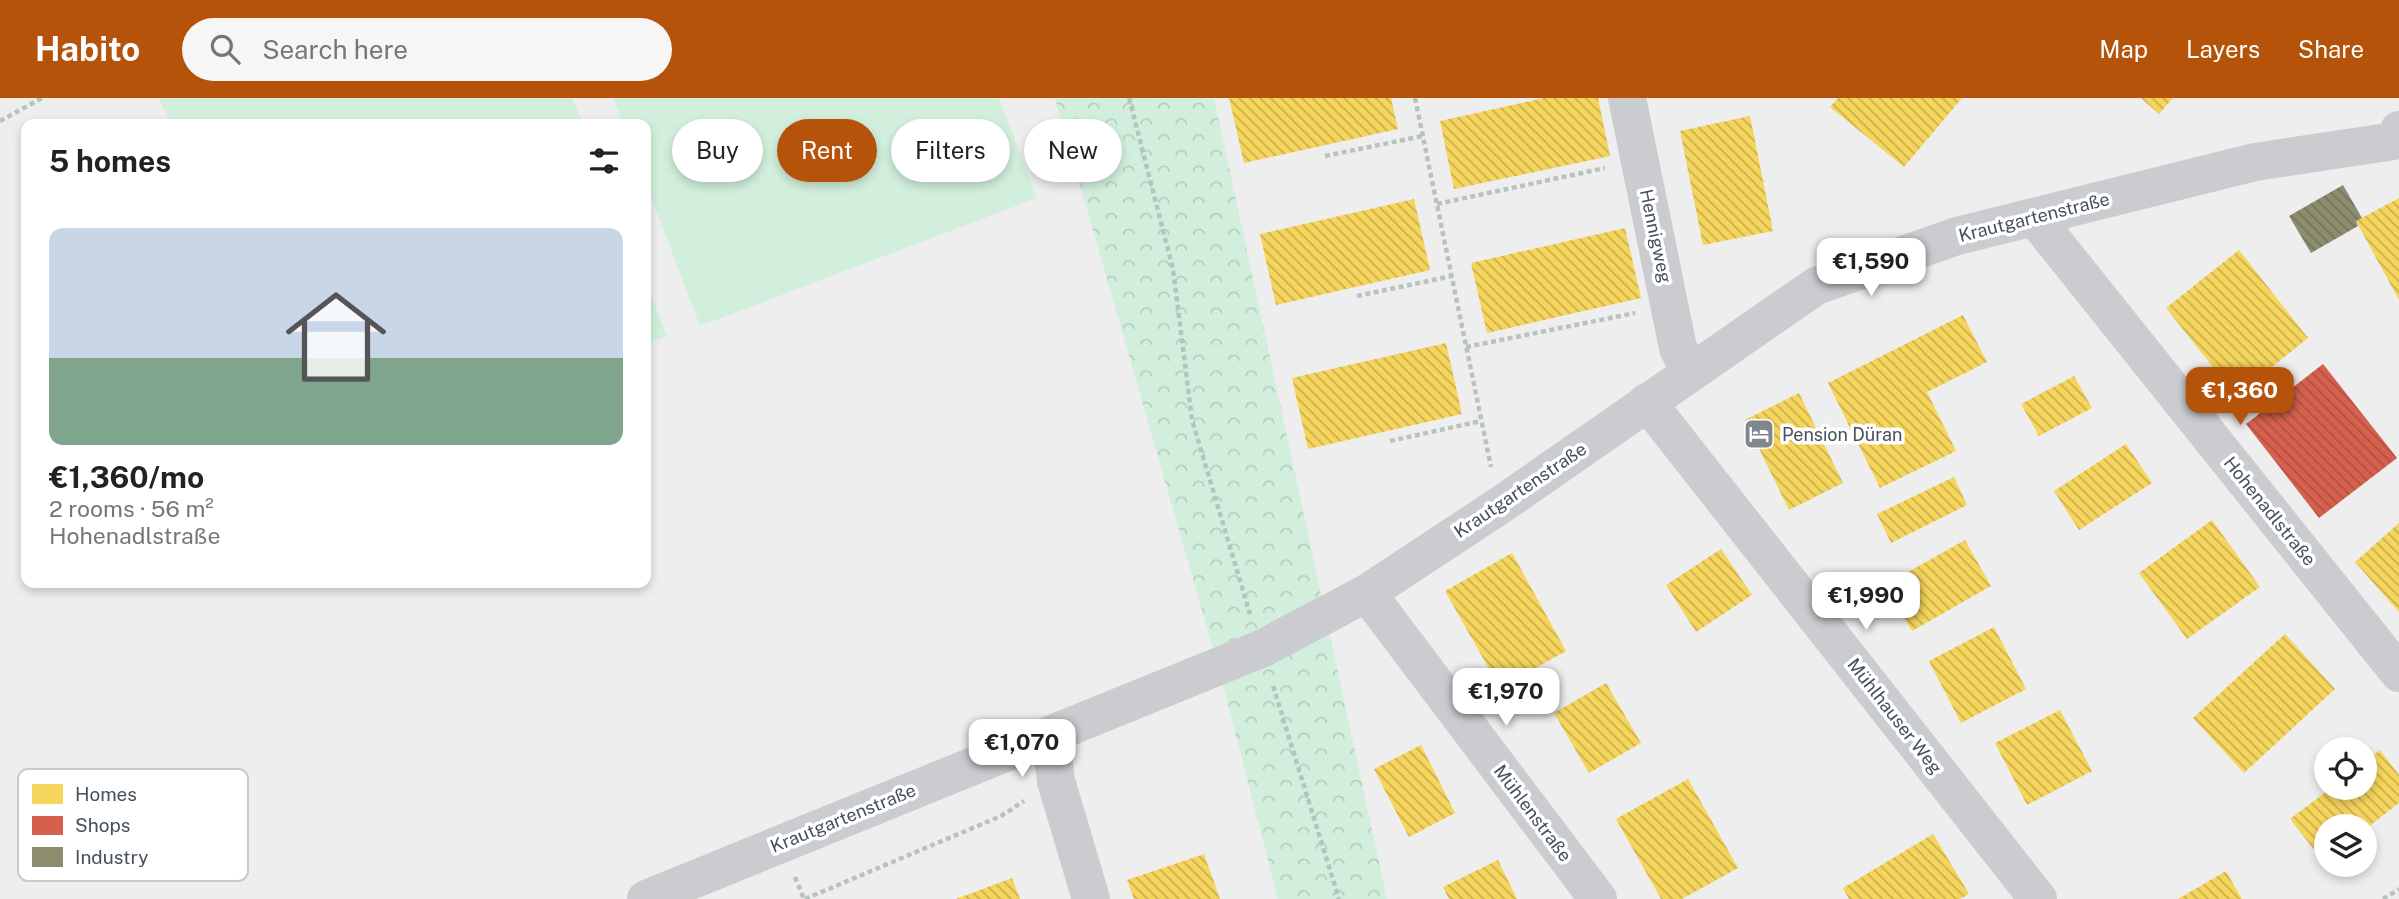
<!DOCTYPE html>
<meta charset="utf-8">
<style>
body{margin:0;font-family:"Public Sans",sans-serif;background:#f6f6f6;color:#222;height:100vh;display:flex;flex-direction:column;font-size:26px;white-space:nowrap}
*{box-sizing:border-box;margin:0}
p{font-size:23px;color:#767676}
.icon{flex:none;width:38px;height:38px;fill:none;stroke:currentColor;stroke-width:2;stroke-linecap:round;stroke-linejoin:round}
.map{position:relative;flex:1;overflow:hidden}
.sheet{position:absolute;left:21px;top:21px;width:630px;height:469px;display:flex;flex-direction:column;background:#fff;border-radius:14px;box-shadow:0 4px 10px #0003}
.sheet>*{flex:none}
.top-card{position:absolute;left:672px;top:21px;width:665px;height:63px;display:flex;gap:14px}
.buttons{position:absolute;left:2314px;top:639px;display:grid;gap:14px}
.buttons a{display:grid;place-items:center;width:63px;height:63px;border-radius:50%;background:#fff;box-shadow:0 4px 10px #0003;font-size:35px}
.price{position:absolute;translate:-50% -60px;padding:0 16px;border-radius:14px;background:#fff;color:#222;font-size:23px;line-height:46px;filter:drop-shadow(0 2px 4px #0008)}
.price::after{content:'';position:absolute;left:50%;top:42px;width:21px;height:16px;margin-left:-10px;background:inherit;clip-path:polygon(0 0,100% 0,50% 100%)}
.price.active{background:#b45309;color:#fff}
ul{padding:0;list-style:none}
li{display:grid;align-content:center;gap:14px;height:371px;padding:0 28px}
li+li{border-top:2px solid #e0e0e0}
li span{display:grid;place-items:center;height:217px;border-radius:14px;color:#555}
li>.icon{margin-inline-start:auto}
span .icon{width:126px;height:126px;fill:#fffc;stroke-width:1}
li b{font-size:30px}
h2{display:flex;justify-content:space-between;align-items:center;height:84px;padding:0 28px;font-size:30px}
.tag{padding:0 24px;border-radius:32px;background:#fff;box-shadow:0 4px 10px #0003;font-size:24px;line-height:63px}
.tag.active{background:#b45309;color:#fff}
header{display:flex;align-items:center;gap:42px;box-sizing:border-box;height:98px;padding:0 35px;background:#b45309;color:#fff}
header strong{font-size:33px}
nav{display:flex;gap:38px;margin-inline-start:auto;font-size:24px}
.search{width:490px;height:63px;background:#f6f6f6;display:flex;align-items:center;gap:18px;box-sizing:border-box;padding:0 24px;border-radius:38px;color:#767676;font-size:26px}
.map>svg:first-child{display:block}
</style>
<header>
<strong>Habito</strong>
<div class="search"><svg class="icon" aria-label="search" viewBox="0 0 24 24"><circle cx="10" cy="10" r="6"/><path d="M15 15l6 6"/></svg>Search here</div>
<nav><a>Map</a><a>Layers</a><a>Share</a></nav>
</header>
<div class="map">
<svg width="2399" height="801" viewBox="0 0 2399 801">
<defs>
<pattern id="forest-crowns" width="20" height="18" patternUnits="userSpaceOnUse" patternTransform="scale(1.75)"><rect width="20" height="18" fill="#d1efdc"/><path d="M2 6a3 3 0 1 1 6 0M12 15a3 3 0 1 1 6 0" fill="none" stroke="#b5cfbf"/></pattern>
<pattern id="homes-back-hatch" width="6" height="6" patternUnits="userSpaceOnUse" patternTransform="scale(1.75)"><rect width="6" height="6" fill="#f6d55c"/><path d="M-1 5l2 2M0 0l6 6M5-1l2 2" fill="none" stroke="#c9af4f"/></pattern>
<pattern id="shops-back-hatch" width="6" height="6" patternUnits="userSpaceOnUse" patternTransform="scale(1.75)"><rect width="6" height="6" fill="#d6604d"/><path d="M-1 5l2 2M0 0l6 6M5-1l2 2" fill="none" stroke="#af5243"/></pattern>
<pattern id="industry-back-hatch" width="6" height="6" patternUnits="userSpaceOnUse" patternTransform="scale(1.75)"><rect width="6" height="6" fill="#8c8c6e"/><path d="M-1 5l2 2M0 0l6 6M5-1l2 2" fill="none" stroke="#74755d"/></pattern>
</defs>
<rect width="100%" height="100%" fill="#efeeee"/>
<g fill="#d1efdc">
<path d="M159 0H572L583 26H170Z"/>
<path d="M613 0H999L1037 100 700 228 646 86V26H623Z"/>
<path d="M646 185 667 238 646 246Z"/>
</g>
<path fill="url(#forest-crowns)" d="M1055 0H1214L1387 801H1278L1218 568Z"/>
<g fill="url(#homes-back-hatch)">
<path d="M1229 0H1391L1398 31 1244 65Z"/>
<path d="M1544 0H1598L1610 58 1454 91 1440 23Z"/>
<path d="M1838 0H1962L1904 69 1830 9Z"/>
<path d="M2141 0H2173L2159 16Z"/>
<path d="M1750 18 1773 133 1703 147 1680 33Z"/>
<path d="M2399 100V202L2356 123Z"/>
<path d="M1414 101 1430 172 1276 207 1260 136Z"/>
<path d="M1625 130 1641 200 1487 235 1471 165Z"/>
<path d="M2239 152 2308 240 2236 298 2166 210Z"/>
<path d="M1963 217 1987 264 1927 294 1956 353 1880 390 1828 285Z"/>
<path d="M1446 245 1462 316 1308 351 1292 280Z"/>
<path d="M2074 278 2092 310 2039 338 2021 306Z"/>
<path d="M1799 295 1843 385 1789 412 1745 322Z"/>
<path d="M2126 346 2152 385 2079 432 2054 393Z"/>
<path d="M1954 379 1967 407 1891 445 1877 416Z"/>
<path d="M2212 422 2260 489 2187 541 2139 475Z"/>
<path d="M2399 425V514L2355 464Z"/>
<path d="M1965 442 1991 488 1912 533 1885 487Z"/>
<path d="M1721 451 1752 497 1696 534 1666 487Z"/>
<path d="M1512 455 1566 553 1500 590 1445 493Z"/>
<path d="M1994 529 2026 591 1961 625 1929 563Z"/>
<path d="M2285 536 2335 591 2244 675 2193 620Z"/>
<path d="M1606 585 1641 645 1589 675 1554 615Z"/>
<path d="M2060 612 2092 673 2027 707 1995 645Z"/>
<path d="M1421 647 1455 715 1409 739 1374 671Z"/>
<path d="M2380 652 2399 677V705L2364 732V728H2326V761L2323 763 2290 721 2331 690H2364V664Z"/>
<path d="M1688 681 1738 770 1682 801H1661L1616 721Z"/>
<path d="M1933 736 1969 796 1960 801H1849L1843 790Z"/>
<path d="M1204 756 1220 801H1134L1127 782Z"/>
<path d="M1498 762 1517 801H1449L1443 789Z"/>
<path d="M2226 773 2242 801H2178Z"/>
<path d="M1012 780 1020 801H956Z"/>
</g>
<path fill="url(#shops-back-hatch)" d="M2323 266 2397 360 2319 420 2246 326Z"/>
<path fill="url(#industry-back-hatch)" d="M2343 87 2362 120 2356 123 2358 128 2311 155 2289 118Z"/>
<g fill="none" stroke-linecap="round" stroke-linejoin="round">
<g stroke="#b6c3bf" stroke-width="4.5" stroke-dasharray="5 3.5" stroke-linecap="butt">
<path d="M1129 0 1173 171 1192 322 1250 516"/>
<path d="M1415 0 1491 369"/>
<path d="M0 23 42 0"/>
<path d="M1325 58 1423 38"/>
<path d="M1437 106 1605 70"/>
<path d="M1357 198 1452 178"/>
<path d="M1466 249 1635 215"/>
<path d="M1390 343 1481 323"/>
<path d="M1273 588 1339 801"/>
<path d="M795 779 804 801"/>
<path d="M805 801 1001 718 1024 703"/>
<path d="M2383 801 2399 791"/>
</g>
<g stroke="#cacccf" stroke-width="38">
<path d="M1627 0 1678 250 1690 274"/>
<path d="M2035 120 2399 575"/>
<path d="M1647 304 2038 801"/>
<path d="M1367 495 1598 801"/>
<path d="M1050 638 1056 683 1091 801"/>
<path d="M646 801 1261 551 1367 495 1499 408 1816 188 1957 138 2255 64 2394 43 2399 32"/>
</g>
</g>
<defs>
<g id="hotel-square" transform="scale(1.575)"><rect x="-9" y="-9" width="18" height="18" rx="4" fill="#80878e" stroke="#fff"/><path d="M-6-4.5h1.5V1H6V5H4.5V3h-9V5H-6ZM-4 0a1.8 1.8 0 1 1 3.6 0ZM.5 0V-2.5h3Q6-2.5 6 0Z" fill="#fff"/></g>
</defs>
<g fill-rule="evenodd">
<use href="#hotel-square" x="1759" y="336"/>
</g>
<g text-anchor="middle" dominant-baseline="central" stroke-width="7" stroke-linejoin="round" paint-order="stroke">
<g font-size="18" fill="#44505b" stroke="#fff">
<text transform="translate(2034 119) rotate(-14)">Krautgartenstraße</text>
<text transform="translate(1656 138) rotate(78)">Hennigweg</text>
<text transform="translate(1520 392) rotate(-34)">Krautgartenstraße</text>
<text transform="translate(2270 413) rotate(51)">Hohenadlstraße</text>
<text transform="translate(1895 618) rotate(52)">Mühlhauser Weg</text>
<text transform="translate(1533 715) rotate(53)">Mühlenstraße</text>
<text transform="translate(843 720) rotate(-22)">Krautgartenstraße</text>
</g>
<g font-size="18" fill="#44505b" stroke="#fff" text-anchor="start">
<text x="1782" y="336">Pension Düran</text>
</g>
</g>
<rect x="18" y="671" width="230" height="112" rx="10" fill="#fff" stroke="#c7cace" stroke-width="2"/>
<rect x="32" y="686" width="31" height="20" fill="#f6d55c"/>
<rect x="32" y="718" width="31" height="19" fill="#d6604d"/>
<rect x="32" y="749" width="31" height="20" fill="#8c8c6e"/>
<g font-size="19" fill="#44505b">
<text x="75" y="703">Homes</text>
<text x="75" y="734">Shops</text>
<text x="75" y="766">Industry</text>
</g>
</svg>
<div class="buttons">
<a><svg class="icon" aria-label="locate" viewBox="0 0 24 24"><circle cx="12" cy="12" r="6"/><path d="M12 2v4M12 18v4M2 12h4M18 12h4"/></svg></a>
<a><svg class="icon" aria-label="layers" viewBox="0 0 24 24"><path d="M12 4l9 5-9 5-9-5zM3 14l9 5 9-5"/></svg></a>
</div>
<b class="price" style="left:1871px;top:200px">€1,590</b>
<b class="price active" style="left:2240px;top:329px">€1,360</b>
<b class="price" style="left:1866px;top:534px">€1,990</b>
<b class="price" style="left:1506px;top:630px">€1,970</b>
<b class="price" style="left:1022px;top:681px">€1,070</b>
<div class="top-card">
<a class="tag">Buy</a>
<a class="tag active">Rent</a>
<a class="tag">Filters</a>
<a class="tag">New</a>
</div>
<section class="sheet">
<h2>5 homes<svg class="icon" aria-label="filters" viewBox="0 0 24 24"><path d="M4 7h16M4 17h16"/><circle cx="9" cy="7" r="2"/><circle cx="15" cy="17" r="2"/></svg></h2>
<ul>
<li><span style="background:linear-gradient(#c9d6e8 60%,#7fa58c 0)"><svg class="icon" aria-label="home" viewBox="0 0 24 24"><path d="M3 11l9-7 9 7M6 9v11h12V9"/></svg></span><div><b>€1,360/mo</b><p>2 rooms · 56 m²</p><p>Hohenadlstraße</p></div></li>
</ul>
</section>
</div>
